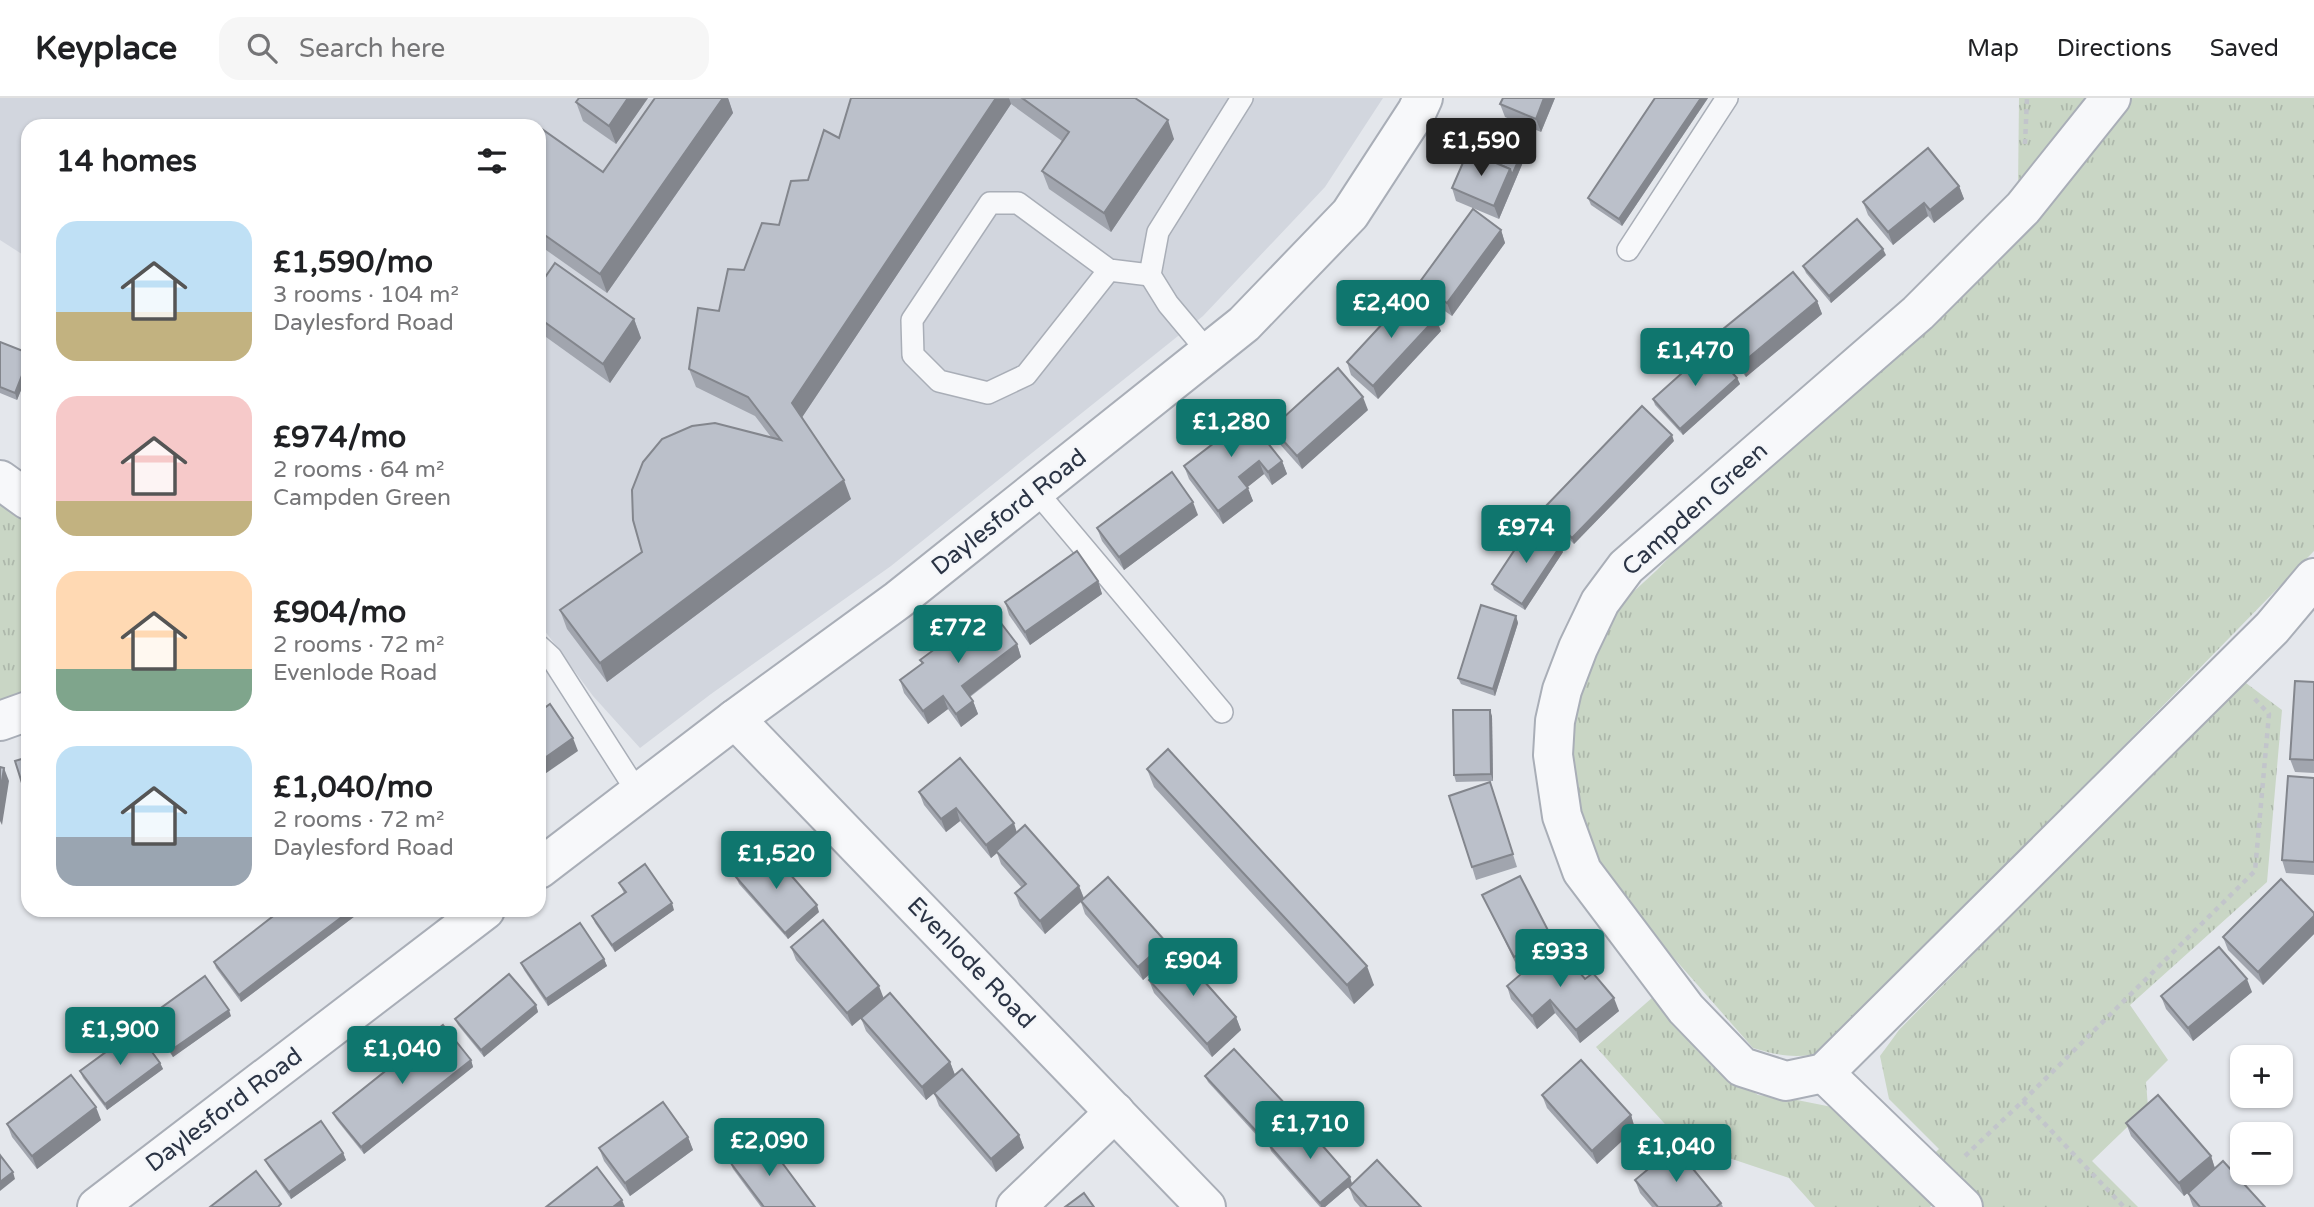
<!DOCTYPE html>
<meta charset="utf-8">
<style>
body{margin:0;font-family:"Varela Round",sans-serif;background:#f6f6f6;color:#202124;height:100vh;display:flex;flex-direction:column;font-size:26px;white-space:nowrap}
*{box-sizing:border-box;margin:0}
p{font-size:23px;color:#757577}
.icon{flex:none;width:38px;height:38px;fill:none;stroke:currentColor;stroke-width:2;stroke-linecap:round;stroke-linejoin:round}
.map{position:relative;flex:1;overflow:hidden}
.drawer{position:absolute;left:21px;top:21px;width:525px;height:798px;display:flex;flex-direction:column;background:#fff;border-radius:21px;box-shadow:0 2px 5px #0004}
.drawer>*{flex:none}
.tools{position:absolute;left:2230px;top:947px;display:grid;gap:14px}
.tools a{display:grid;place-items:center;width:63px;height:63px;border-radius:14px;background:#fff;box-shadow:0 2px 5px #0004;font-size:35px}
.price{position:absolute;translate:-50% -60px;padding:0 16px;border-radius:7px;background:#0f766e;color:#fff;font-size:23px;line-height:46px;filter:drop-shadow(0 2px 4px #0008)}
.price::after{content:'';position:absolute;left:50%;top:42px;width:21px;height:16px;margin-left:-10px;background:inherit;clip-path:polygon(0 0,100% 0,50% 100%)}
.price.active{background:#222;color:#fff}
ul{padding:0;list-style:none}
li{display:flex;align-items:center;gap:21px;height:175px;padding:0 35px}
li span{display:grid;place-items:center;flex:none;width:196px;height:140px;border-radius:21px;color:#555}
li>.icon{margin-inline-start:auto}
span .icon{width:84px;height:84px;fill:#fffc;stroke-width:1}
li b{font-size:30px}
h2{display:flex;justify-content:space-between;align-items:center;height:84px;padding:0 35px;font-size:30px}
header{display:flex;align-items:center;gap:42px;box-sizing:border-box;height:98px;padding:0 35px;background:#fff;border-bottom:2px solid #e0e0e0}
header strong{font-size:33px}
nav{display:flex;gap:38px;margin-inline-start:auto;font-size:24px}
.search{width:490px;height:63px;background:#f6f6f6;display:flex;align-items:center;gap:18px;box-sizing:border-box;padding:0 24px;border-radius:21px;color:#757577;font-size:26px}
.map>svg:first-child{display:block}
</style>
<header>
<strong>Keyplace</strong>
<div class="search"><svg class="icon" aria-label="search" viewBox="0 0 24 24"><circle cx="10" cy="10" r="6"/><path d="M15 15l6 6"/></svg>Search here</div>
<nav><a>Map</a><a>Directions</a><a>Saved</a></nav>
</header>
<div class="map">
<svg width="2314" height="1109" viewBox="0 0 2314 1109">
<defs>
<pattern id="grass-tufts" width="24" height="20" patternUnits="userSpaceOnUse" patternTransform="scale(1.75)"><rect width="24" height="20" fill="#c9d6c5"/><path d="M3 7l-1-3M5 7V3M7 7l1-3M15 17l-1-3M17 17v-4M19 17l1-3" fill="none" stroke="#adb8ab"/></pattern>
</defs>
<rect width="100%" height="100%" fill="#e4e7ec"/>
<path fill="#d2d6de" d="M0 0H1383L1325 89 1203 218 891 468 711 596 640 650 593 598 539 525V28H28V160L0 142Z"/>
<g fill="url(#grass-tufts)">
<path d="M2019 0H2087L2018 92Z"/>
<path d="M2129 0H2314V453L1825 954C1798 961 1779 958 1753 950L1600 776 1570 697V598L1605 520 1657 472 1748 377 2046 113Z"/>
<path d="M0 402 28 421V599L0 606Z"/>
<path d="M2242 582 2282 612 2267 784 2130 907 2168 962 2146 984 2148 1009 2092 1063 2138 1109H1948L1939 1100 1930 1109H1815L1789 1080 1681 1044 1596 949 1653 899 1710 965 1758 997 1792 1001 1837 1010 1910 1078 1939 1051 1889 1001 1880 958 1899 932Z"/>
</g>
<g fill="none" stroke-linecap="round" stroke-linejoin="round">
<g stroke="#a9aeb7" stroke-width="24">
<g id="service">
<path d="M1628 152 1727 0"/>
<path d="M1109 172 1026 277 988 295 939 283 913 257 912 222 990 105H1018L1109 172 1150 177"/>
<path d="M1209 255 1168 206 1150 177 1158 134 1242 0"/>
<path d="M1036 393 1222 614"/>
<path d="M539 548 551 559 638 695"/>
</g>
</g>
<g stroke="#a9aeb7" stroke-width="42">
<g id="minor">
<path d="M2111 0 2023 110 1918 215 1626 469 1600 504 1578 550 1562 592 1555 623 1553 657 1562 718 1582 773 1686 911 1742 969 1786 983 1824 975 2272 530 2314 480"/>
<path d="M0 382 28 402"/>
<path d="M735 621 1206 1109"/>
<path d="M0 623 28 613"/>
<path d="M539 771 735 621 898 502 1244 226 1350 116 1417 13 1423 0"/>
<path d="M1824 975 1963 1109"/>
<path d="M97 1109 485 812"/>
<path d="M1016 1109 1115 1014"/>
</g>
</g>
<g stroke="#c2c5cb" stroke-width="4.5" stroke-dasharray="5 5" stroke-linecap="butt">
<path d="M2025 46 2027 0"/>
<path d="M2023 1003 2255 773 2269 616 2253 599"/>
<path d="M1965 1058 2023 1003 2124 1109"/>
</g>
<use href="#service" stroke="#f7f8fa" stroke-width="21"/>
<use href="#minor" stroke="#f7f8fa" stroke-width="38"/>
</g>
<g fill="#a1a5ae">
<path d="M579 0H648L616 46 583 23 576 4Z"/>
<path d="M655 0H728L733 15 607 195 539 147V29L603 74Z"/>
<path d="M851 0H1135L1174 41 1111 134 1049 91 1042 73 1062 43 1011 6 802 319 851 401 607 584 567 531 560 512 642 454 771 339 755 318 696 289 689 271 719 213 744 172 779 127 808 82 839 40Z"/>
<path d="M1555 0 1541 34 1505 19 1500 6Z"/>
<path d="M1655 0H1708L1622 128 1591 107 1588 100Z"/>
<path d="M1529 39 1531 45 1499 121 1456 103 1452 90 1481 59Z"/>
<path d="M1959 88 1964 101 1934 125 1928 118 1893 147 1868 117 1863 104Z"/>
<path d="M1501 132 1505 145 1452 218 1423 198 1419 185Z"/>
<path d="M1886 157 1831 205 1806 175 1803 168Z"/>
<path d="M539 188 634 221 641 240 610 285 539 234Z"/>
<path d="M1817 203 1822 216 1746 279 1722 249 1717 236Z"/>
<path d="M1441 233 1378 301 1351 277 1347 264Z"/>
<path d="M0 244 28 255V275L17 302 0 295Z"/>
<path d="M1737 280 1740 286 1683 337 1655 307 1653 301Z"/>
<path d="M1368 312 1302 371 1277 343 1272 330Z"/>
<path d="M1207 337 1282 363 1287 376 1272 387 1264 376 1247 389 1253 403 1223 426 1189 381 1184 368 1211 348Z"/>
<path d="M1674 343 1574 446 1545 417 1543 411Z"/>
<path d="M1198 417 1124 472 1102 443 1097 430Z"/>
<path d="M1563 454 1525 512 1494 492 1492 486Z"/>
<path d="M1098 483 1102 496 1030 547 1009 517 1005 504Z"/>
<path d="M1516 518 1518 525 1495 598 1461 586 1458 580Z"/>
<path d="M956 545 1017 546 1021 559 970 599 973 603 978 616 961 629 948 611 928 626 904 595 900 582 922 566 920 562Z"/>
<path d="M2314 584V675L2295 674 2290 661Z"/>
<path d="M1492 618 1493 683 1456 684 1454 677Z"/>
<path d="M1147 671 1374 887 1354 906 1154 689Z"/>
<path d="M2314 680V777L2286 775 2282 762Z"/>
<path d="M919 694 1017 734 1079 788 1084 800 1166 844 1171 857 1143 882 1085 816 1081 804 1045 836 1020 808 1015 795 1022 790 1001 766 997 755 991 760 960 723 946 734 924 707Z"/>
<path d="M1494 697 1517 769 1476 782 1472 769Z"/>
<path d="M736 779 819 814 788 841 739 786Z"/>
<path d="M619 785 674 812 615 854 595 825 592 818 624 795Z"/>
<path d="M1482 797 1552 840 1554 847 1516 866Z"/>
<path d="M359 815 241 904 216 870 214 864Z"/>
<path d="M2314 815V836L2263 887 2228 852 2223 839Z"/>
<path d="M791 849 883 900 950 964 955 977 926 1002 866 933 861 920 874 909 852 928 796 862Z"/>
<path d="M604 861 607 868 548 908 524 872 521 865Z"/>
<path d="M1585 881 1619 913 1580 945 1555 915 1537 931 1511 901 1507 888Z"/>
<path d="M1149 882 1236 919 1241 932 1212 959 1154 895Z"/>
<path d="M2252 894 2193 943 2166 911 2161 898Z"/>
<path d="M536 907 538 914 484 959 458 927 455 921Z"/>
<path d="M231 918 173 959 150 926 147 920Z"/>
<path d="M471 962 473 969 364 1056 336 1021 333 1015Z"/>
<path d="M160 965 163 971 107 1012 83 980 80 973Z"/>
<path d="M1205 978 1287 1008 1290 1015 1261 1042 1208 984Z"/>
<path d="M934 995 1019 1037 1024 1050 996 1074 939 1008Z"/>
<path d="M1542 997 1631 1017 1635 1031 1597 1066 1547 1010Z"/>
<path d="M101 1022 37 1071 12 1039 7 1026Z"/>
<path d="M2126 1025 2211 1058 2215 1070 2265 1109H2193L2188 1095 2206 1079 2184 1098 2131 1038Z"/>
<path d="M688 1039 693 1052 630 1098 604 1063 599 1050Z"/>
<path d="M1269 1047 1350 1079 1352 1086 1325 1109H1320L1271 1053Z"/>
<path d="M343 1055 346 1062 291 1101 268 1068 265 1062Z"/>
<path d="M730 1064 815 1109H761L733 1071Z"/>
<path d="M1635 1082 1721 1105 1723 1109H1652L1640 1095Z"/>
<path d="M1349 1089 1421 1109H1360L1354 1102Z"/>
</g>
<g fill="#83868d">
<path d="M628 0H648L616 46 609 28Z"/>
<path d="M723 0H728L733 15 607 195 600 176Z"/>
<path d="M996 0H1009L1011 6 799 324 792 305Z"/>
<path d="M1544 0H1555L1541 34 1536 21Z"/>
<path d="M1701 0H1708L1622 128 1619 121Z"/>
<path d="M1168 22 1174 41 1111 134 1104 115Z"/>
<path d="M1529 39 1531 45 1499 121 1494 108 1510 71Z"/>
<path d="M1959 88 1964 101 1934 125 1930 112Z"/>
<path d="M1924 105 1928 118 1893 147 1888 134Z"/>
<path d="M1501 132 1505 145 1452 218 1447 205Z"/>
<path d="M1883 151 1886 157 1831 205 1829 198Z"/>
<path d="M1817 203 1822 216 1746 279 1741 266Z"/>
<path d="M1436 220 1441 233 1378 301 1373 288Z"/>
<path d="M634 221 641 240 610 285 603 266Z"/>
<path d="M28 262V275L17 302 15 295Z"/>
<path d="M1737 280 1740 286 1683 337 1680 331Z"/>
<path d="M1363 299 1368 312 1302 371 1297 358Z"/>
<path d="M1672 337 1674 343 1574 446 1572 440Z"/>
<path d="M1259 363 1264 376 1244 392 1239 379Z"/>
<path d="M1282 363 1287 376 1272 387 1268 374Z"/>
<path d="M844 382 851 401 607 584 600 565Z"/>
<path d="M1248 390 1253 403 1223 426 1218 413Z"/>
<path d="M1193 404 1198 417 1124 472 1119 459Z"/>
<path d="M1561 447 1563 454 1525 512 1522 506Z"/>
<path d="M1098 483 1102 496 1030 547 1025 534Z"/>
<path d="M1516 518 1518 525 1495 598 1493 591Z"/>
<path d="M1017 546 1021 559 966 601 962 588Z"/>
<path d="M943 598 948 611 928 626 923 613Z"/>
<path d="M973 603 978 616 961 629 956 616Z"/>
<path d="M1490 612 1492 618 1493 683 1491 676Z"/>
<path d="M573 640 578 653 539 680V664Z"/>
<path d="M4 670 9 683 2 727 0 723V695Z"/>
<path d="M956 710 960 723 946 734 941 721Z"/>
<path d="M1014 725 1018 738 996 753 997 755 991 760 986 747Z"/>
<path d="M1079 788 1084 801 1045 836 1040 823Z"/>
<path d="M672 805 674 812 615 854 612 847Z"/>
<path d="M817 807 819 814 788 841 785 835Z"/>
<path d="M351 812H357L359 815 241 904 239 897Z"/>
<path d="M2314 818V836L2263 887 2258 874Z"/>
<path d="M1166 844 1171 857 1143 882 1138 869Z"/>
<path d="M604 861 607 868 548 908 546 901Z"/>
<path d="M1367 868 1374 887 1354 906 1347 887Z"/>
<path d="M2247 881 2252 894 2193 943 2188 930Z"/>
<path d="M879 888 884 901 852 928 847 915Z"/>
<path d="M1614 900 1619 913 1580 945 1576 932Z"/>
<path d="M1550 902 1555 915 1537 931 1532 918Z"/>
<path d="M536 907 538 914 484 959 481 952Z"/>
<path d="M229 912 231 918 173 959 170 953Z"/>
<path d="M1236 919 1241 932 1212 959 1207 946Z"/>
<path d="M471 962 473 969 364 1056 361 1049Z"/>
<path d="M950 964 955 977 926 1002 922 989Z"/>
<path d="M160 965 163 971 107 1012 105 1006Z"/>
<path d="M1287 1008 1290 1015 1261 1042 1258 1035Z"/>
<path d="M96 1009 101 1022 37 1071 32 1058Z"/>
<path d="M1631 1017 1635 1031 1597 1066 1592 1053Z"/>
<path d="M1019 1037 1024 1050 996 1074 991 1061Z"/>
<path d="M688 1039 693 1052 630 1098 625 1085Z"/>
<path d="M343 1055 346 1062 291 1101 289 1094Z"/>
<path d="M2211 1058 2215 1071 2184 1098 2179 1085Z"/>
<path d="M13 1074 15 1081 0 1093V1084Z"/>
<path d="M1350 1079 1352 1086 1325 1109H1321L1320 1105Z"/>
<path d="M622 1102 625 1109H613Z"/>
</g>
<g fill="#bbc0ca" stroke="#83868d" stroke-width="2">
<path d="M579 0H628L609 28 576 4Z"/>
<path d="M655 0H723L600 176 539 133V29L603 74Z"/>
<path d="M851 0H996L792 305 844 382 600 565 560 512 642 454 633 422 632 392 643 364 662 341 692 328 715 325 781 342 748 299 689 271 698 210 719 213 728 171 744 172 762 125 779 127 791 83 808 82 824 32 839 40Z"/>
<path d="M1022 0H1135L1168 22 1104 115 1042 73 1069 34Z"/>
<path d="M1503 0H1544L1536 21 1500 6Z"/>
<path d="M1655 0H1701L1619 121 1588 100Z"/>
<path d="M1496 24 1529 39 1512 77 1510 71 1481 59Z"/>
<path d="M1928 50 1959 88 1930 112 1924 105 1888 134 1863 104Z"/>
<path d="M1468 53 1510 71 1494 108 1452 90Z"/>
<path d="M1473 111 1501 132 1447 205 1419 185Z"/>
<path d="M1857 121 1883 151 1829 198 1803 168Z"/>
<path d="M555 165 634 221 603 266 539 220V188Z"/>
<path d="M1793 174 1817 203 1741 266 1717 236Z"/>
<path d="M1410 196 1436 220 1373 288 1347 264Z"/>
<path d="M0 244 28 255V262L15 295 0 289Z"/>
<path d="M1710 250 1737 280 1680 331 1653 301Z"/>
<path d="M1338 270 1363 299 1297 358 1272 330Z"/>
<path d="M28 303V312L24 310Z"/>
<path d="M1642 308 1672 337 1572 440 1543 411Z"/>
<path d="M1241 311 1282 363 1268 374 1259 363 1239 379 1248 390 1218 413 1184 368 1214 345 1207 337Z"/>
<path d="M1172 374 1193 404 1119 459 1097 430Z"/>
<path d="M1531 427 1561 447 1522 506 1492 486Z"/>
<path d="M1077 453 1098 483 1025 534 1005 504Z"/>
<path d="M1481 507 1516 518 1493 591 1458 580Z"/>
<path d="M994 516 1017 546 962 588 973 603 956 616 943 598 923 613 900 582 923 565 920 562 951 539 956 545Z"/>
<path d="M2295 583 2314 584V662L2290 661Z"/>
<path d="M550 606 573 640 539 664V614Z"/>
<path d="M1453 612H1490L1491 676 1454 677Z"/>
<path d="M1168 651 1367 868 1347 887 1147 671Z"/>
<path d="M28 659V704L15 663Z"/>
<path d="M960 660 1014 725 986 747 956 710 941 721 919 694Z"/>
<path d="M0 669 4 670 0 695Z"/>
<path d="M2288 678 2314 680V764L2282 762Z"/>
<path d="M1490 684 1513 756 1472 769 1449 698Z"/>
<path d="M1025 727 1079 788 1040 823 1015 795 1026 786 996 753Z"/>
<path d="M768 751 817 807 785 835 736 779Z"/>
<path d="M645 766 672 805 612 847 592 818 626 794 619 785Z"/>
<path d="M1520 778 1552 840 1514 859 1482 797Z"/>
<path d="M1108 779 1166 844 1138 869 1081 803Z"/>
<path d="M2281 781 2314 815V818L2258 874 2223 839Z"/>
<path d="M281 812H351L239 897 214 864Z"/>
<path d="M823 822 879 888 847 915 791 849Z"/>
<path d="M580 825 604 861 546 901 521 865Z"/>
<path d="M1556 846 1585 881 1593 875 1614 900 1576 932 1550 902 1532 918 1507 888Z"/>
<path d="M2219 849 2247 881 2188 930 2161 898Z"/>
<path d="M1179 855 1236 919 1207 946 1149 882Z"/>
<path d="M509 876 536 907 481 952 455 921Z"/>
<path d="M205 878 229 912 170 953 147 920Z"/>
<path d="M890 895 950 964 922 989 861 920Z"/>
<path d="M443 927 471 962 361 1049 333 1015Z"/>
<path d="M136 932 160 965 105 1006 80 973Z"/>
<path d="M1234 951 1287 1008 1258 1035 1205 978Z"/>
<path d="M1581 962 1631 1017 1592 1053 1542 997Z"/>
<path d="M962 971 1019 1037 991 1061 934 995Z"/>
<path d="M71 977 96 1009 32 1058 7 1026Z"/>
<path d="M2158 997 2211 1058 2179 1085 2126 1025Z"/>
<path d="M663 1004 688 1039 625 1085 599 1050Z"/>
<path d="M1299 1021 1350 1079 1320 1105 1269 1047Z"/>
<path d="M321 1023 343 1055 289 1094 265 1062Z"/>
<path d="M763 1039 815 1109H764L730 1064Z"/>
<path d="M1675 1049 1721 1105 1716 1109H1658L1635 1082Z"/>
<path d="M0 1057 13 1074 0 1084Z"/>
<path d="M1377 1062 1421 1109H1367L1349 1089Z"/>
<path d="M2223 1063 2265 1109H2200L2188 1095Z"/>
<path d="M597 1069 622 1102 613 1109H546Z"/>
<path d="M256 1073 281 1106 278 1109H210Z"/>
<path d="M1084 1095 1094 1109H1065Z"/>
</g>
<g text-anchor="middle" dominant-baseline="central" stroke-width="5" stroke-linejoin="round" paint-order="stroke">
<g font-size="24" fill="#2b3445" stroke="#f4f6f9">
<text transform="translate(1695 411) rotate(-42)">Campden Green</text>
<text transform="translate(1009 414) rotate(-38)">Daylesford Road</text>
<text transform="translate(971 865) rotate(46)">Evenlode Road</text>
<text transform="translate(224 1012) rotate(-37)">Daylesford Road</text>
</g>
</g>
</svg>
<div class="tools">
<a>+</a>
<a>−</a>
</div>
<b class="price active" style="left:1481px;top:80px">£1,590</b>
<b class="price" style="left:1391px;top:242px">£2,400</b>
<b class="price" style="left:1695px;top:290px">£1,470</b>
<b class="price" style="left:1231px;top:361px">£1,280</b>
<b class="price" style="left:1526px;top:467px">£974</b>
<b class="price" style="left:958px;top:567px">£772</b>
<b class="price" style="left:776px;top:793px">£1,520</b>
<b class="price" style="left:1560px;top:891px">£933</b>
<b class="price" style="left:1193px;top:900px">£904</b>
<b class="price" style="left:120px;top:969px">£1,900</b>
<b class="price" style="left:402px;top:988px">£1,040</b>
<b class="price" style="left:1310px;top:1063px">£1,710</b>
<b class="price" style="left:769px;top:1080px">£2,090</b>
<b class="price" style="left:1676px;top:1086px">£1,040</b>
<section class="drawer">
<h2>14 homes<svg class="icon" aria-label="filters" viewBox="0 0 24 24"><path d="M4 7h16M4 17h16"/><circle cx="9" cy="7" r="2"/><circle cx="15" cy="17" r="2"/></svg></h2>
<ul>
<li><span style="background:linear-gradient(#bfe0f5 65%,#c2b280 0)"><svg class="icon" aria-label="home" viewBox="0 0 24 24"><path d="M3 11l9-7 9 7M6 9v11h12V9"/></svg></span><div><b>£1,590/mo</b><p>3 rooms · 104 m²</p><p>Daylesford Road</p></div></li>
<li><span style="background:linear-gradient(#f6c9c9 75%,#c2b280 0)"><svg class="icon" aria-label="home" viewBox="0 0 24 24"><path d="M3 11l9-7 9 7M6 9v11h12V9"/></svg></span><div><b>£974/mo</b><p>2 rooms · 64 m²</p><p>Campden Green</p></div></li>
<li><span style="background:linear-gradient(#ffd9b3 70%,#7fa58c 0)"><svg class="icon" aria-label="home" viewBox="0 0 24 24"><path d="M3 11l9-7 9 7M6 9v11h12V9"/></svg></span><div><b>£904/mo</b><p>2 rooms · 72 m²</p><p>Evenlode Road</p></div></li>
<li><span style="background:linear-gradient(#bfe0f5 65%,#9aa5b1 0)"><svg class="icon" aria-label="home" viewBox="0 0 24 24"><path d="M3 11l9-7 9 7M6 9v11h12V9"/></svg></span><div><b>£1,040/mo</b><p>2 rooms · 72 m²</p><p>Daylesford Road</p></div></li>
</ul>
</section>
</div>
